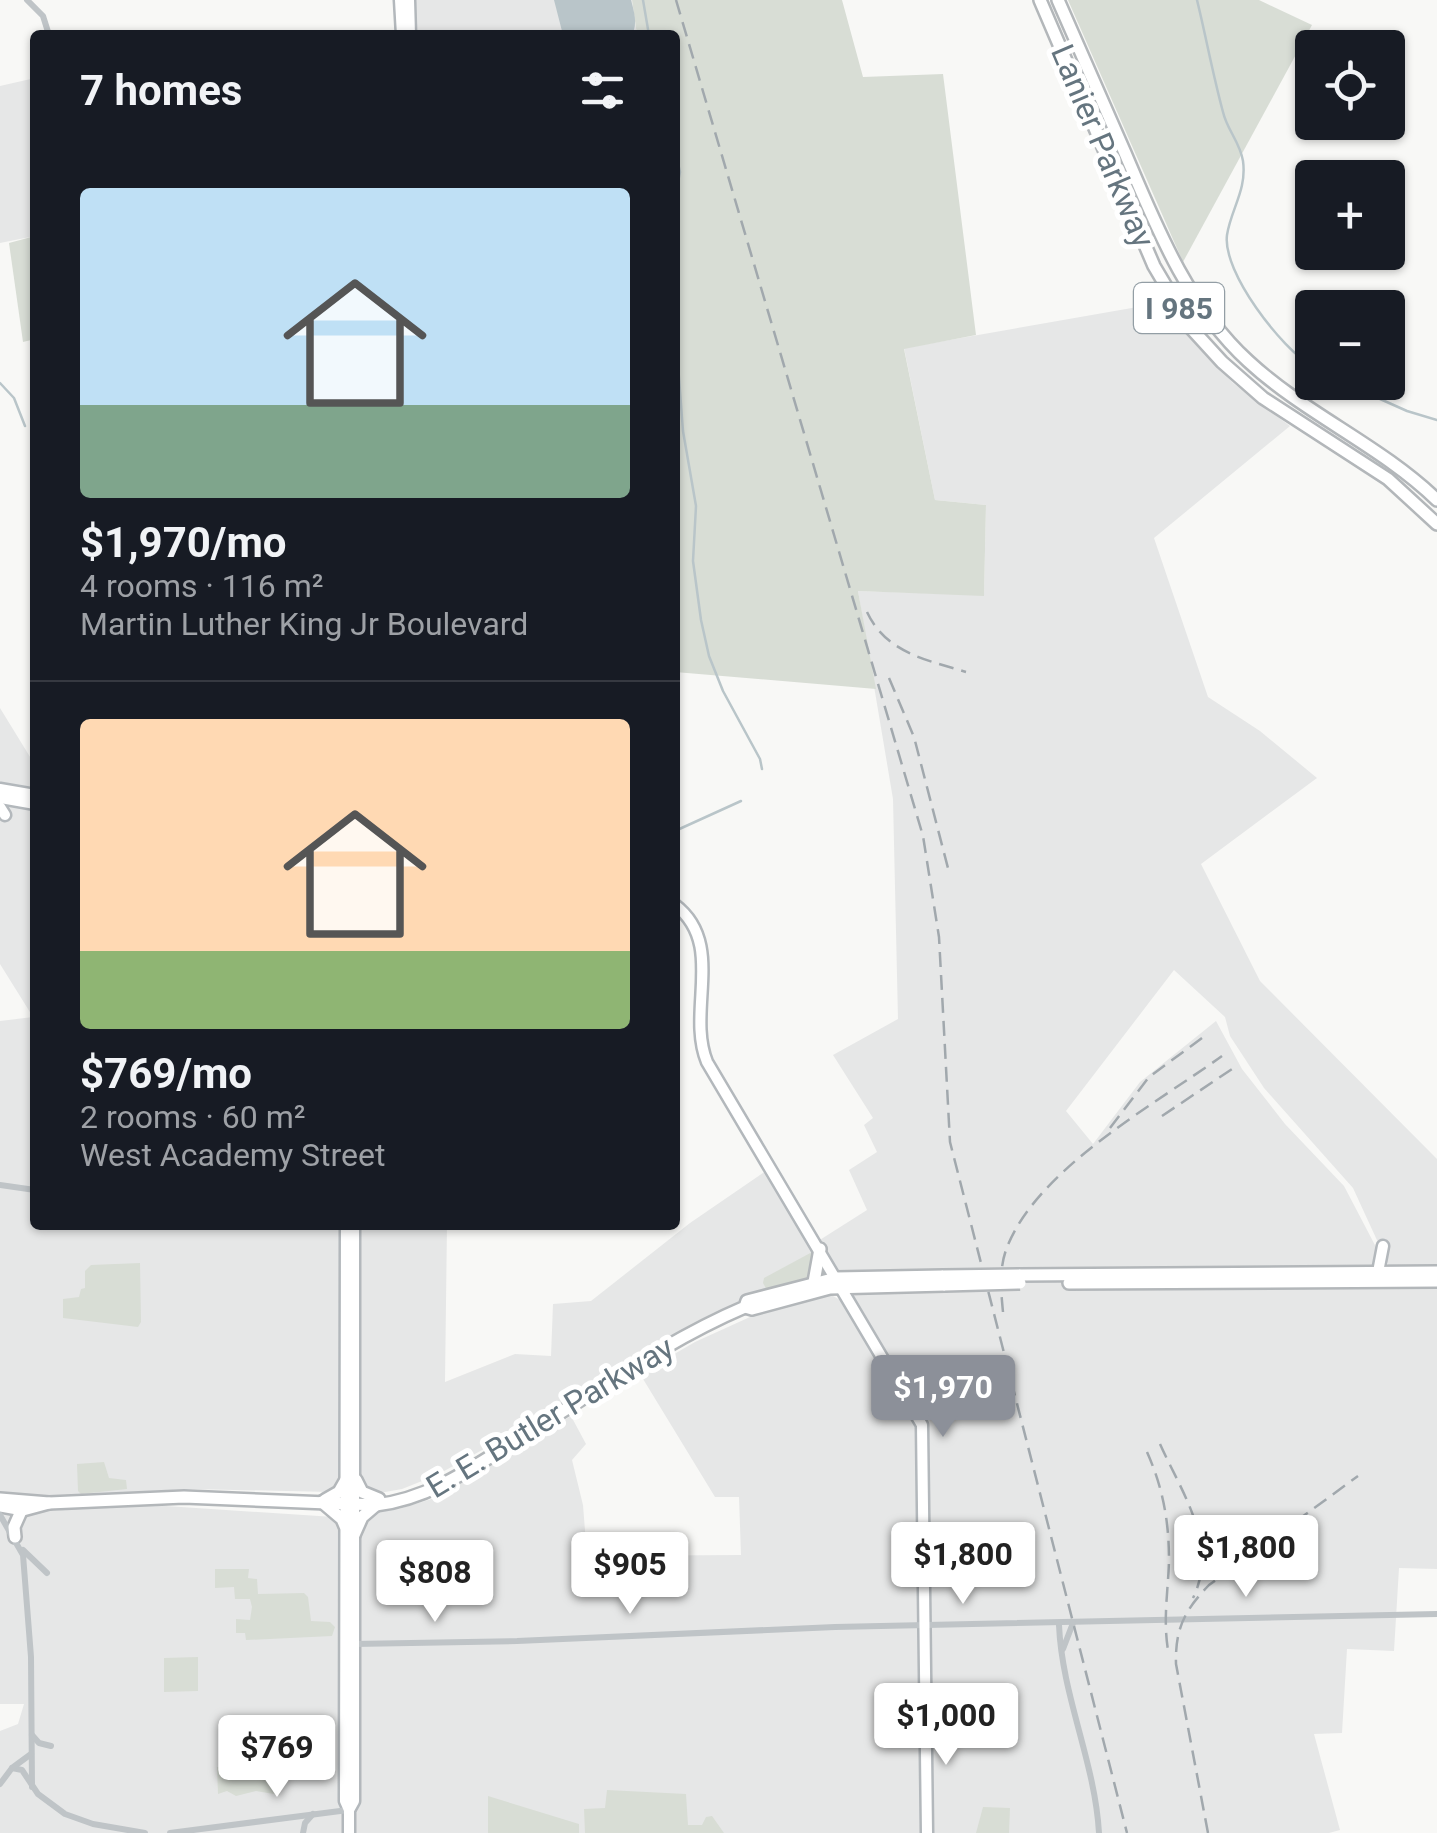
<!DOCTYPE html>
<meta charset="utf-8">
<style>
body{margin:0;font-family:Roboto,sans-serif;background:#242831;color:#f1f3f6;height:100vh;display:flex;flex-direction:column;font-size:38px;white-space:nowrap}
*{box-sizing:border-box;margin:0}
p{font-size:32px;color:#9ea1a6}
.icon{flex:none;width:55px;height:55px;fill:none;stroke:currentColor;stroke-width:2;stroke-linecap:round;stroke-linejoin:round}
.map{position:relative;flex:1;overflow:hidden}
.drawer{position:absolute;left:30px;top:30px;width:650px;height:1200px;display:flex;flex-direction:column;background:#171b24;border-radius:10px;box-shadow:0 2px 8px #0004}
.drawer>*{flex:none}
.controls{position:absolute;left:1295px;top:30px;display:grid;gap:20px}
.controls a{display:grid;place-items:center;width:110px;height:110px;border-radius:10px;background:#171b24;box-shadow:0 2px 8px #0004;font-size:50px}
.price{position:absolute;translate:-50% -85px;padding:0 22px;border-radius:10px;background:#fff;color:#222;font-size:32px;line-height:65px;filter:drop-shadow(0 2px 5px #0008)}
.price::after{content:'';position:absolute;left:50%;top:60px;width:30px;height:22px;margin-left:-15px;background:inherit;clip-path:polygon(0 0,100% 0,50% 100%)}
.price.selected{background:#8c9099;color:#fff}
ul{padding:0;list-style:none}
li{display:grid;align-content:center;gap:20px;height:530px;padding:0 50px}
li+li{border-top:2px solid #363941}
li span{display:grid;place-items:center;height:310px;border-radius:10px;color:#555}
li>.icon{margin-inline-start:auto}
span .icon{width:180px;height:180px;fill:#fffc;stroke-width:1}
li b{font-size:42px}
h2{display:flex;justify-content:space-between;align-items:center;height:120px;padding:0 50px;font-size:42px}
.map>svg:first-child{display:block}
</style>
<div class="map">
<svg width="1437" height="1833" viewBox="0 0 1437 1833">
<rect width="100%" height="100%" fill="#f8f8f6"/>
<g fill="#e6e7e7" fill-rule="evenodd">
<path d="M409 0H632L637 35H412Z"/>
<path d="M35 78V236L0 243V86Z"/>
<path d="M1166 302 1196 344 1233 383 1290 426 1154 538 1208 697 1260 731 1317 778 1201 864 1260 981 1437 1159V1569L1399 1568 1394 1651 1347 1649 1342 1733 1314 1734 1340 1830 1329 1833H0V1731L18 1724 24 1704H0V1510L13 1514 136 1504 334 1517 399 1509 438 1497 571 1416 586 1444 572 1460 583 1505 587 1556 741 1555 739 1497H715L640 1374 695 1342 761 1312 820 1295 833 1296 847 1304 820 1251 813 1277 760 1292 695 1323 587 1392 437 1475 402 1489 374 1494 359 1486 357 1225H447L445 1382 515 1354 551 1356 553 1304 591 1301 690 1223 770 1168 815 1243 867 1210 849 1170 877 1152 864 1125 873 1118 833 1055 898 1019 893 799 858 591 984 595 986 505 935 500 904 348ZM1174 970 1225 1017 1230 1036 1264 1088 1353 1188 1393 1275 998 1278 1001 1268 1374 1269 1378 1262 1377 1249 1344 1186 1285 1124 1242 1069 1216 1021 1140 1082 1093 1144 1066 1111Z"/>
<path d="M0 708 35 765V1225H342L344 1438 340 1484 331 1492 191 1489 20 1498 0 1495V1021L33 1017 0 964Z"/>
</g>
<g fill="#d8ddd5">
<path d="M632 0H842L863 77 943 74 976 335 904 349 935 500 986 505 984 596 858 591 876 689 675 672V35H637Z"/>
<path d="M1068 0H1259L1312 25 1183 262Z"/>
<path d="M35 236V339L23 342 9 243Z"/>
<path d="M814 1251 810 1281 768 1292 763 1283 764 1278Z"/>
<path d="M140 1263 141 1322 138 1327 63 1318V1299L79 1297 81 1289 85 1288V1271L91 1265Z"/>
<path d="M104 1462 109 1478 126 1480 127 1489 81 1494 78 1491 77 1464Z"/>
<path d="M215 1569H249L248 1578 257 1579 258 1594 304 1593 308 1597 311 1621 330 1622 335 1627 332 1636 246 1640 245 1633H236V1619L250 1620 252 1607 250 1599H235L234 1587 215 1588Z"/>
<path d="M198 1657V1691L164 1692V1658Z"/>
<path d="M251 1766 280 1781V1795L256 1791 236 1796 227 1791 218 1794 217 1767Z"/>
<path d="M607 1790 686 1794 688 1825H702L706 1817 712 1816 724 1833H585L584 1809 605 1808Z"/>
<path d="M488 1796 579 1824V1833H488Z"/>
<path d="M983 1807 1010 1808 1009 1833H976Z"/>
</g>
<path fill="#b9c5c9" d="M554 0H631C634 12 638 23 632 35H563Z"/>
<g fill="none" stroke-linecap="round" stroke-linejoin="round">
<g stroke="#b9c5c9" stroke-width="2.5">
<path d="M643 0 649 35"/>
<path d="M1197 0C1206 37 1213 75 1223 112 1227 130 1240 142 1243 161 1247 190 1231 209 1227 235 1222 272 1282 349 1312 366"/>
<path d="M675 150 680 172 675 197"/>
<path d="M675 325 683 431 696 506 693 561 701 620 709 656 723 691 760 759 762 769"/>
<path d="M1342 382 1407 411 1437 420"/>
<path d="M0 383 14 398 25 426"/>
<path d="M32 442 35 446"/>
<path d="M675 831 741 801"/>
</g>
<g stroke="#b3b8bc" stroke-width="15">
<g id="major">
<path d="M400 0 402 35"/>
<path d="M409 0 410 35"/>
<path d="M0 789 35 795"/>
<path d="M0 798 35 804"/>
<path d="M0 807 5 815"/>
<path d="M675 905C726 944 686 1011 707 1062L922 1425 927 1833"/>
<path d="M346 1225 345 1801 349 1810"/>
<path d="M1378 1272 1383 1246"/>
<path d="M349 1833V1810L354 1801V1225"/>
</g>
</g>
<g stroke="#b3b7ba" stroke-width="16">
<g id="highway">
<path d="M1040 0 1154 266 1190 327 1222 362 1263 398 1388 479 1437 524"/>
<path d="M1058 0C1080 51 1103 102 1125 153 1156 226 1187 305 1248 361 1305 414 1380 445 1437 500"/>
<path d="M1019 1275 1437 1272"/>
<path d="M814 1282 820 1249"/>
<path d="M1069 1283 1437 1281"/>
<path d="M745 1307 752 1309 830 1288 945 1285"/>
<path d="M356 1480 362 1492 379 1499"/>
<path d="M0 1499 49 1503 184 1497 376 1505C430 1499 475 1466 520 1438 594 1393 665 1341 745 1307L747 1301 836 1278 943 1276"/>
<path d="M325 1500 339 1492 347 1478"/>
<path d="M322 1502 342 1519 345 1526"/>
<path d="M0 1506 23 1510 49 1503"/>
<path d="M354 1535 362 1517 376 1505"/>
<path d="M15 1537 14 1527 22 1509"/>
</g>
</g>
<g stroke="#bfc4c7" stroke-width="6">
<path d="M27 0 43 16 49 35"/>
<path d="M0 1185 35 1190"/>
<path d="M0 1515 23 1555 31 1657 32 1787"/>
<path d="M23 1550 47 1573"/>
<path d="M1059 1625C1062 1696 1095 1762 1099 1833"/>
<path d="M354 1644 517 1641 835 1627 1437 1614"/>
<path d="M1063 1649 1073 1623"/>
<path d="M32 1735 39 1743 51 1746"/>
<path d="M12 1768 22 1770 38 1794 65 1814 93 1824 145 1833"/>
<path d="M0 1784 12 1768 31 1754"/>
<path d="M170 1833 348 1810"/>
<path d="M303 1833 305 1823 313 1814"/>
</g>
<use href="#major" stroke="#fff" stroke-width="10"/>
<use href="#highway" stroke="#fff" stroke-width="11"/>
<g stroke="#a1a8ad" stroke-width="2.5" stroke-dasharray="15 8" stroke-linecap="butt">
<path d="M676 0 923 836 939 937 950 1142 1127 1833"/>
<path d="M867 612C886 653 927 660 966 672"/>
<path d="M889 678 914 737 949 872"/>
<path d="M1162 1116 1232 1069"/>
<path d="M1110 1128 1149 1077 1202 1038"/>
<path d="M1003 1312C1001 1291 999 1270 1006 1250 1035 1170 1154 1105 1222 1056"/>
<path d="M1160 1444C1182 1493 1219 1545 1193 1598"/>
<path d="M1147 1452C1163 1488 1169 1521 1169 1561 1168 1592 1163 1619 1168 1650"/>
<path d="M1208 1833 1176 1664C1175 1628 1185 1610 1209 1585L1358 1476"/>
</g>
<g stroke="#b3b7ba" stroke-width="16" stroke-linecap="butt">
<g id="highway-bridge">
<path d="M943 1276 1019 1275"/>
<path d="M945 1285 1020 1283"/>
</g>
</g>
<use href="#highway-bridge" stroke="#fff" stroke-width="11"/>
</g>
<g text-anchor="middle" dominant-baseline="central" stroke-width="10" stroke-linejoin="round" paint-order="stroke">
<rect fill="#fff" stroke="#939ea5" stroke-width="2.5" x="1134" y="283" width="90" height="50" rx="8"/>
<g font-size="30" font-weight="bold" fill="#65757f">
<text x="1179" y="308">I 985</text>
</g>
<g font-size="32" fill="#65757f" stroke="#fff">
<text transform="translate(1103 146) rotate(67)">Lanier Parkway</text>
<text transform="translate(550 1417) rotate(-31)">E. E. Butler Parkway</text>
</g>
</g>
</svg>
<div class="controls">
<a><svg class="icon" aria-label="locate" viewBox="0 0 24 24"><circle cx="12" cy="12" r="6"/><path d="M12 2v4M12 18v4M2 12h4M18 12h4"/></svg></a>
<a>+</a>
<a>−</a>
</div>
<b class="price selected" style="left:943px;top:1440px">$1,970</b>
<b class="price" style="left:1246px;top:1600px">$1,800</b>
<b class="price" style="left:963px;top:1607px">$1,800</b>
<b class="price" style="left:630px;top:1617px">$905</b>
<b class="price" style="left:435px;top:1625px">$808</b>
<b class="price" style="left:946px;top:1768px">$1,000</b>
<b class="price" style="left:277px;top:1800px">$769</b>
<section class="drawer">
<h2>7 homes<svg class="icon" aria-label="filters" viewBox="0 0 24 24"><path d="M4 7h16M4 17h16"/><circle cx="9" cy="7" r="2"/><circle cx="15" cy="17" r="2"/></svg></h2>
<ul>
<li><span style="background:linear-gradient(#bfe0f5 70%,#7fa58c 0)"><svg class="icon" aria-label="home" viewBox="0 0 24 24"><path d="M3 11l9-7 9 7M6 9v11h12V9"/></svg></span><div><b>$1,970/mo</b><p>4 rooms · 116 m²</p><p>Martin Luther King Jr Boulevard</p></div></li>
<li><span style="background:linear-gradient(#ffd9b3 75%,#8fb573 0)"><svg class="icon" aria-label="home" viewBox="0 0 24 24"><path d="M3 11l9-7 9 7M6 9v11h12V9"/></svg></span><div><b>$769/mo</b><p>2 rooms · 60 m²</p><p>West Academy Street</p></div></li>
</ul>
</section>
</div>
